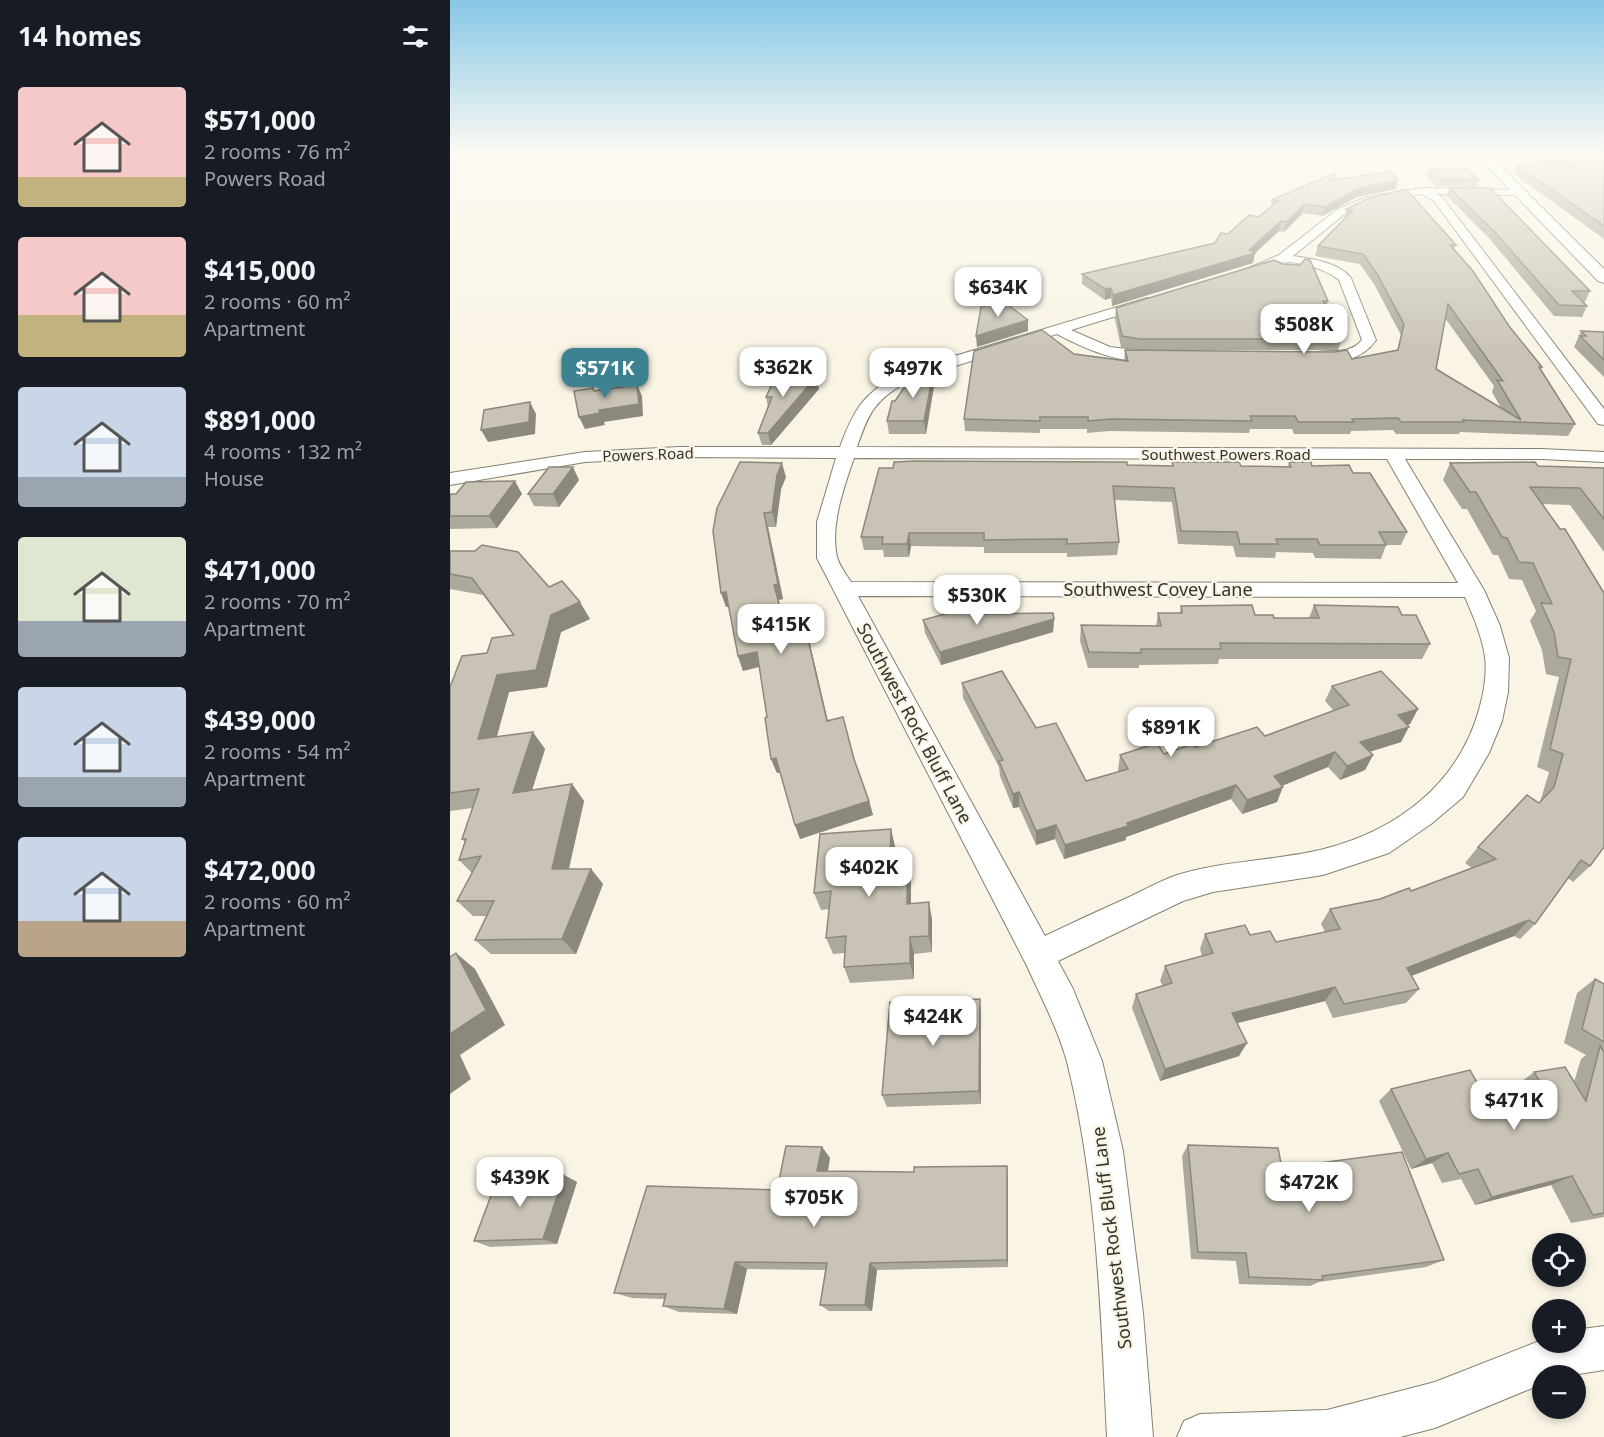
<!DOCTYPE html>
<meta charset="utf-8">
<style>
body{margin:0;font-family:"Noto Sans",sans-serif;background:#20242c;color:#f1f3f6;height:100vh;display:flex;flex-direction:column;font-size:22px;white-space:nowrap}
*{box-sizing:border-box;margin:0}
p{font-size:20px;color:#9ea1a6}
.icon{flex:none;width:33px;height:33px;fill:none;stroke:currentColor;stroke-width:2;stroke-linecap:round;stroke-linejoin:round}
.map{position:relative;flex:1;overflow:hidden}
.drawer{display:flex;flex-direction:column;background:#171b24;width:450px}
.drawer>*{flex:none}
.buttons{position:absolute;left:1082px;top:1233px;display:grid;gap:12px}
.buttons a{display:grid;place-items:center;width:54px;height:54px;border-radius:50%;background:#171b24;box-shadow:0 3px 9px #0003;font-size:30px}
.price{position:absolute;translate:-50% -51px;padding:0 14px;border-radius:12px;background:#fff;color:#222;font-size:20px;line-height:39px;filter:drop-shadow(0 2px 3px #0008)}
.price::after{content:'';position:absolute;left:50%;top:36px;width:18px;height:14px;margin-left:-9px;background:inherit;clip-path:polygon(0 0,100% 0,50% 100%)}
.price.on{background:#3d8290;color:#fff}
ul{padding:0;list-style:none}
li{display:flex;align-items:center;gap:18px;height:150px;padding:0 18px}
li span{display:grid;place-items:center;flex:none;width:168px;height:120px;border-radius:6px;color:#555}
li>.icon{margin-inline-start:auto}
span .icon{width:72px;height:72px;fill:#fffc;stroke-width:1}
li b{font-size:26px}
h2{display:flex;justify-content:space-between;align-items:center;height:72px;padding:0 18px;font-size:26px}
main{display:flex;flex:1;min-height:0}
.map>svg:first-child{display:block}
</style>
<main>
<section class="drawer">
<h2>14 homes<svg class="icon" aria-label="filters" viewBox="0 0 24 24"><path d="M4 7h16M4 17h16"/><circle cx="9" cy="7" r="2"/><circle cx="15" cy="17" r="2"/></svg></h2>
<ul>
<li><span style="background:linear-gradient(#f6c9c9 75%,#c2b280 0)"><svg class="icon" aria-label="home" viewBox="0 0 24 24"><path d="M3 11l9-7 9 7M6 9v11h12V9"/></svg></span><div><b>$571,000</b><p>2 rooms · 76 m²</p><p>Powers Road</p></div></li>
<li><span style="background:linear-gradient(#f6c9c9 65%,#c2b280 0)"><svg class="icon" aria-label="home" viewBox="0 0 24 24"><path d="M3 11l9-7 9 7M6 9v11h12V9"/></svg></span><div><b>$415,000</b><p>2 rooms · 60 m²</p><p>Apartment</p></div></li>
<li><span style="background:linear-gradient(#c9d6e8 75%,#9aa5b1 0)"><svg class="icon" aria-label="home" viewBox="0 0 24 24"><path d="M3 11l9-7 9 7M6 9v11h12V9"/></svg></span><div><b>$891,000</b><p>4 rooms · 132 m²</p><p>House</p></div></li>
<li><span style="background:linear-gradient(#dfe7d0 70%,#9aa5b1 0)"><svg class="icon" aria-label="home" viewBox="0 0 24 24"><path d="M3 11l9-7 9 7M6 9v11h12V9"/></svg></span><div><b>$471,000</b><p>2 rooms · 70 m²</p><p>Apartment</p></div></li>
<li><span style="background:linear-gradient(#c9d6e8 75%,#9aa5b1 0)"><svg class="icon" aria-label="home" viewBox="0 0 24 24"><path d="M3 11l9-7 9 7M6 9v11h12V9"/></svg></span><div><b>$439,000</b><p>2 rooms · 54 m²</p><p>Apartment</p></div></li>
<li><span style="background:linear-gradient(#c9d6e8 70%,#b9a48a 0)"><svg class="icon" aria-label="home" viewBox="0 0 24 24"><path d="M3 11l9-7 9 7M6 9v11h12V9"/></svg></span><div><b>$472,000</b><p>2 rooms · 60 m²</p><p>Apartment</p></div></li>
</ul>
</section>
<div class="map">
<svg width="1154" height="1437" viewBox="0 0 1154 1437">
<rect width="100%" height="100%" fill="#f9f4e4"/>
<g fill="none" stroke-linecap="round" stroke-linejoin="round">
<g stroke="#848071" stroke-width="2">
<g id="minor">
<path d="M973 188 1071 190 1072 192 1067 195 987 194 992 197 1154 409V425L1148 424 984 201 972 194 920 203 896 213 843 256C862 259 888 262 901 278L926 340C912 361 883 366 859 360L857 357C869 344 895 360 912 340L889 280C878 270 845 259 831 263 819 266 807 273 795 276L789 272 829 255 888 209 917 197Z"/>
<path d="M697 298 702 299 704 302 702 305 621 330 660 347 713 353 715 356 713 359C678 368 637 350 607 334L458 381C424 401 419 412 407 447L1091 449 1154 452V462L1091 459H955L1034 590 1050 626 1059 658 1058 692 1052 721 1039 753 1013 797 981 824 939 853 873 875 763 892 733 901 608 961 623 989 652 1061 673 1151 693 1313 703 1437H657C651 1315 647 1180 617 1062 608 1029 591 997 577 966L367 558V522L386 458 229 457 135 462 0 485V473L135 452 229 447H390C405 406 415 392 455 371ZM404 458 937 459 1008 583 401 582C396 574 389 565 387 557 380 525 394 487 404 458ZM408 596 1015 597C1023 616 1032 636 1035 657 1037 673 1034 691 1030 706 1010 783 948 830 874 849 826 861 775 860 727 875 710 881 694 890 677 898 650 910 622 923 595 936Z"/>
<path d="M1154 1326V1370L1116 1376H1092V1384L985 1428 950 1437H727L734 1421 750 1414 877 1410 985 1382 1092 1340V1342H1125V1330Z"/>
</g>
</g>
<g stroke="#848071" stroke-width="2">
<path id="tertiary" d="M1034 154H1045L1048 164 1154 269V283L1148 281 1038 167Z"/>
</g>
<use href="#minor" fill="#fff" fill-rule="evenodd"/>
<use href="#tertiary" fill="#fff" fill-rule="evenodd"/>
</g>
<g fill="#aca89b" fill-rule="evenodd">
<path d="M1063 154H1154V239L1064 174 1067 166H1101L1062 155Z"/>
<path d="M979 170 1029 180 1026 187 986 186 976 176Z"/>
<path d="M886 175 885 180 946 189 907 197 872 216 853 213 834 232 829 231 805 253 803 263 662 306 661 298 655 300 632 284V274L765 243 808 217 821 207 822 200Z"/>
<path d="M999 188 1140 291 1135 302H1133L1137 306 1132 317 1104 316 1039 238 997 196Z"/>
<path d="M917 199 1006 245 1004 249 1059 326 1092 367 1091 370 1125 424 1118 436 1010 432 1009 434H946L943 430 901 431 900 434H844L842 429H800L799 433 659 431 637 433V429H590V433L515 431 514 419 624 354 674 361 675 350 902 359 947 351 951 335 924 284 910 264 865 256 868 246 894 219 896 209ZM995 318 1044 386 1042 392 1051 408 986 369Z"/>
<path d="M878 301 876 309 892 339 888 350H689L671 347 665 319 666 308Z"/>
<path d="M1131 331 1154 332V377L1124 347Z"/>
<path d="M485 363 486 374 476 434H439L437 421 445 401 463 385Z"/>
<path d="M369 389 321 445H312L308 433 318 407 316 397Z"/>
<path d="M722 462 791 466 838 467 839 462 903 473 957 532 951 545H936L931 559 865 558 863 553 826 552 825 558 786 557 783 546 728 544 722 502 664 500 669 542 667 555 617 557V553H534V547L461 546 459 557H434L433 550H414L411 537 677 465 722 466Z"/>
<path d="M1000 463 1154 468V552L1120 505 1093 504 1110 529 1140 866 1123 882 1118 878 1085 924 1070 939 1064 936 962 976 969 989 956 1003 883 1018 875 1001 787 1023 789 1056 710 1081 682 1008 686 994 713 986 710 981 715 966 752 956 750 949 755 934 800 935 826 942 875 932 871 924 880 909 930 899 961 891 1022 868 1015 863 1028 847 1090 802 1099 772 1087 767 1109 677 1096 674 1092 650 1080 621 1086 611 1072 580 1059 579 1048 555H1043L1017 509H1012L993 480Z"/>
<path d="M336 477 331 489 326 527H318L333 599 328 600 336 626 358 636 378 721 404 761 419 801 423 815 350 839 345 825 330 772 327 773 321 759 317 717 309 667 293 671 288 656 279 607H276L263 531Z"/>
<path d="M129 480 109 507 84 506 78 494Z"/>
<path d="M0 494H72L47 528 0 529Z"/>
<path d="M0 551 99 587 140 619 111 632 97 687 59 692 47 737 95 749 82 790 122 784 134 801 119 869H141L153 884 126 954H41L25 940 36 916H23L7 901 22 873 9 860 15 842 12 839 23 808 0 811V687L37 653 63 635 33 595 0 589Z"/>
<path d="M864 605 952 615 980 644 972 659H769L768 664 689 665V668H638L630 641 631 625 706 626 708 613H730L731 606 824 618H859Z"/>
<path d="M533 614 604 619 603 632 491 665 475 633 473 620Z"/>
<path d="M512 683 586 728 636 781 668 772V770L670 755 714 754 745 747 815 736 884 711 875 701 882 686 968 709 960 724 957 725 951 742 919 752 923 755 915 770 890 780 878 767 832 786 827 802 792 814 781 799 676 837V840L614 859 605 839 586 845 569 807 563 808 550 776 549 767 513 698Z"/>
<path d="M441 829 445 847V855L461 871V904L482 919V952L464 954V979L400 983 394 967 395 953 383 954 376 938 379 909 371 910 364 893Z"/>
<path d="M1145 979 1154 984V1217L1121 1223 1101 1185 1025 1205 1011 1179 992 1183 982 1163 961 1169 929 1101 941 1089 1041 1107 1076 1101 1067 1085 1084 1072 1124 1082 1131 1059 1136 1055 1114 1043 1127 993Z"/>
<path d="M531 1014V1104L437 1107 432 1095Z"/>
<path d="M738 1145 832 1168 994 1260 976 1267 869 1282 860 1286 789 1284 786 1261 741 1259 732 1156Z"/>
<path d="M372 1147 380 1158 378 1171 464 1172 557 1166 558 1267 427 1270 422 1311H379L370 1305 375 1270 297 1269 287 1314 229 1312 213 1306 214 1299 182 1298 164 1293 327 1190Z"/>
<path d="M114 1175 127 1182 107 1244 40 1247 24 1241Z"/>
</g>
<g fill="#8c887e">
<path d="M948 180 946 189 907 197 872 216 875 207 910 188Z"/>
<path d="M855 204 853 213 834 232 836 222Z"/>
<path d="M831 221 829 231 805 253 803 263 662 306 663 295 799 250Z"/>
<path d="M661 288V298L655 300V289Z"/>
<path d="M578 320V331L527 347 526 336Z"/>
<path d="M485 363 486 374 476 434 474 421Z"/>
<path d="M366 377 369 389 321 445 318 433Z"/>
<path d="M187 385 192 396 193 416 154 422 155 425 135 429 129 417 149 410Z"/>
<path d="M80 402 86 414 85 434 38 442 31 430Z"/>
<path d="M332 463 336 477 331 489 326 527 322 512 327 475Z"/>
<path d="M123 467 129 480 109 507 103 494Z"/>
<path d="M65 481 72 494 47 528 39 516Z"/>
<path d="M314 513 318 527 333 599 328 600 324 585Z"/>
<path d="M459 533 461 546 459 557 457 544Z"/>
<path d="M276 592 281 606 276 607 271 593Z"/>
<path d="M130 602 140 619 111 632 97 687 59 692 41 756 28 739 47 675 101 615Z"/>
<path d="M604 619 603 632 491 665 490 652Z"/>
<path d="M354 622 358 636 381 735 377 721Z"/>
<path d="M307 652 312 666 293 671 288 656Z"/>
<path d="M968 709 960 724 940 730 948 715Z"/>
<path d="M959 727 951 742 903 757 910 742Z"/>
<path d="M83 732 95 749 76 809 63 793Z"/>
<path d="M885 752 878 767 819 791 824 776Z"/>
<path d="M923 755 915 770 890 780 897 766Z"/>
<path d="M326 758 332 772 327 773 321 759Z"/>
<path d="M122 784 134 801 115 885 102 869Z"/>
<path d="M786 785 781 799 676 837V840L614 859 615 845Z"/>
<path d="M833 787 827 802 792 814 797 800Z"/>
<path d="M569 792V807L563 808V794Z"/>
<path d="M419 801 423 815 350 839 345 825Z"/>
<path d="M606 825 605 839 586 845V831Z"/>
<path d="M441 829 445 847 444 873 440 855Z"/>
<path d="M458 853 461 871V921L457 904Z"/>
<path d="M141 869 153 884 126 954 112 939Z"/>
<path d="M479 902 482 919V952L479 936Z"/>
<path d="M1079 920 1064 936 945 982 957 968Z"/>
<path d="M460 937 464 954V979L460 963Z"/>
<path d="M6 953 25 969 55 1025 10 1055 21 1079 0 1094V1034Z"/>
<path d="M885 987 875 1001 776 1026 782 1013Z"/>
<path d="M530 999 531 1014V1104L529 1091Z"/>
<path d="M797 1043 789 1056 710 1081 715 1069Z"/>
<path d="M372 1147 380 1158 376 1181 367 1171Z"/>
<path d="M998 1153 982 1163 961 1169 976 1159Z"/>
<path d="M557 1166 558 1177V1267L557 1260Z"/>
<path d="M114 1175 127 1182 107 1244 93 1239Z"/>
<path d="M1122 1176 1101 1185 1025 1205 1042 1197Z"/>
<path d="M285 1262 297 1269 287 1314 274 1309Z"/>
<path d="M420 1263 427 1270 422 1311 415 1305Z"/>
</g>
<g fill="#c8c3b4" stroke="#8c887e" stroke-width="1.5" fill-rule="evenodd">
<path d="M1088 154H1154V226L1067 166H1126V164Z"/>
<path d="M985 169H1017L1029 180 988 179 979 170Z"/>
<path d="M940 171 948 180 910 188 875 207 855 204 836 222 831 221 799 250 805 253 663 295 661 288 655 289 632 274 765 243 771 233 778 234 799 215 808 217 829 201 822 200 885 173 886 175 880 181Z"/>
<path d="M999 188H1040L1140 291H1122L1137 306 1109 305 1042 229Z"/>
<path d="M956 189 1006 245H1000L1023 271 1059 326 1092 367H1089L1125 424 1013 420 1014 422H951L948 418 902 419 904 422H848L845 416H800L802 421 660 419 638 421V417H590V421L514 419 524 351 592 330 624 354 678 361 675 350 885 352 897 350 902 359 948 350 954 324 927 274 913 254 868 246 903 210 896 209 917 199ZM998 304 1053 381 1047 380 1071 420 986 369Z"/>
<path d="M855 259 860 260 878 301H873L892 339H690L672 336 666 308 824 260 833 264 850 265Z"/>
<path d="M553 301 578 320 526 336 531 307Z"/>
<path d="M1131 331 1154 332V360L1130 336H1136Z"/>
<path d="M485 363 474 421H437L442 401H445L456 385H463L475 366Z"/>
<path d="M327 374 366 377 318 433H308L322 397H316Z"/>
<path d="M187 385 189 404 149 410 150 413 129 417 124 391 143 388 144 391Z"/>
<path d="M80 402 79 422 31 430 34 410Z"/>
<path d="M465 461 677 462V465L723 466 722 462H789L791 466 841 467 839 462H861L862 466 899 465 903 473H920L957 532H929L936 545H870L867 539H826L828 544H790L787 532 731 531 724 488 663 486 669 542 617 544V539L534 540V533H459L457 544H432L433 537H411L429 468H443L444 462Z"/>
<path d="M290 462 332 463 327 475 322 512 314 513 328 584 324 585 335 626 354 622 377 721 393 717 404 759 419 801 345 825 326 758 321 759 315 718 317 717 307 652 288 656 276 592 271 593 263 531 267 508Z"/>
<path d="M1085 462 1088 466 1154 468V519L1130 488 1080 487 1110 529H1115L1154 593V847L1140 866 1131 860 1085 924 1079 920 957 968 969 989 894 1004 885 987 782 1013 797 1043 715 1069 686 994 722 983 715 966 763 953 755 934 795 925 800 935 820 931 826 942 890 929 880 909 930 899 959 888 961 891 1046 859 1028 847 1077 795 1089 803 1104 787 1113 754 1100 749 1121 659 1108 657 1104 632 1091 603 1102 604 1083 563 1069 562 1057 538 1052 537 1026 492H1020L1000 463Z"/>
<path d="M99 467H123L103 494H78Z"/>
<path d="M65 481 39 516H0V494H6L16 482Z"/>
<path d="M32 545 68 552 99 587 112 581 130 602 101 615 86 670 47 675 28 739 83 732 63 793 122 784 102 869H141L112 939 25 940 44 901H7L31 856 9 860 16 839H12L29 789 0 793V687L12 656 37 653 42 638 64 635 22 578 0 574V551H25Z"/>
<path d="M528 605 533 614 603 613 604 619 490 652 473 620Z"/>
<path d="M802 605 805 615H823L824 618H869L864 605 948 607 952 615H966L980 644 770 643 771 649H691V653L639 652 631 625 711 626 708 613H732L731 606Z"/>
<path d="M552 671 586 728 606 723 636 781 678 769 670 755 707 743 714 754 743 744 745 747 807 727 815 736 899 705 882 686 931 671 968 709 948 715 959 727 910 742 923 755 897 766 885 752 824 776 833 787 797 800 786 785 677 823 678 826 615 845 606 825 586 831 569 792 563 794 549 761 553 760 512 683Z"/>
<path d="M441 829 440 855 458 853 457 904 479 902V936L460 937V963L394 967 396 936 376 938 381 891 364 893 370 834Z"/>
<path d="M6 953 36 1010 0 1034V957Z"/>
<path d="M1145 979 1154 984V1042L1132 1029Z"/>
<path d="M530 999 529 1091 432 1095 440 1002Z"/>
<path d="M1150 1046 1154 1052V1213L1143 1215 1122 1176 1042 1197 1028 1169 1009 1174 998 1153 976 1159 941 1089 1020 1070 1041 1107 1098 1096 1084 1072 1115 1067 1136 1101Z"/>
<path d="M738 1145 828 1148 832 1168 952 1152 994 1260 872 1276 873 1280 799 1277 796 1253 748 1252Z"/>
<path d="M336 1146 372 1147 367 1171 464 1172V1167L557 1166V1260L420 1263 415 1305H370L377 1263 285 1262 274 1309 213 1306 216 1294 164 1293 197 1186 327 1190Z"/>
<path d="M114 1175 93 1239 24 1241 48 1177Z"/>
</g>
<linearGradient id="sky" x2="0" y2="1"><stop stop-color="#86c7e6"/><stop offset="0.43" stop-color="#fcfaf3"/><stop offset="1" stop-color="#fcfaf3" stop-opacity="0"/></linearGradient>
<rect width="1154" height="355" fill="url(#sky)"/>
<g text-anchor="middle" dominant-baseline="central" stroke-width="4.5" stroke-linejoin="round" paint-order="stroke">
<g font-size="15" fill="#35332d" stroke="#f9f4e4">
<text transform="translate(198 454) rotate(-2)">Powers Road</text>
<text x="776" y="454">Southwest Powers Road</text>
</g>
<g font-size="18" fill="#35332d" stroke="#f9f4e4">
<text x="708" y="589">Southwest Covey Lane</text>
<text transform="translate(465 723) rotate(62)">Southwest Rock Bluff Lane</text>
<text transform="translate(661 1238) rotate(-97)">Southwest Rock Bluff Lane</text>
</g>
</g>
</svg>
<div class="buttons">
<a><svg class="icon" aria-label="locate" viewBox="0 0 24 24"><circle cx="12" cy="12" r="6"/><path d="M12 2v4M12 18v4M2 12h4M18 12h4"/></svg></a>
<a>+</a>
<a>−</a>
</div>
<b class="price" style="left:548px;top:318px">$634K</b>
<b class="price" style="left:854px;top:355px">$508K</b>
<b class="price" style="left:333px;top:398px">$362K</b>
<b class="price on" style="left:155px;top:399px">$571K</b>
<b class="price" style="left:463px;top:399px">$497K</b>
<b class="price" style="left:527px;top:626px">$530K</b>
<b class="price" style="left:331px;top:655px">$415K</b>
<b class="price" style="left:721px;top:758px">$891K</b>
<b class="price" style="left:419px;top:898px">$402K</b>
<b class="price" style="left:483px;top:1047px">$424K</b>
<b class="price" style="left:1064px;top:1131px">$471K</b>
<b class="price" style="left:70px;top:1208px">$439K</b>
<b class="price" style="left:859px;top:1213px">$472K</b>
<b class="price" style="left:364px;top:1228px">$705K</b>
</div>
</main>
